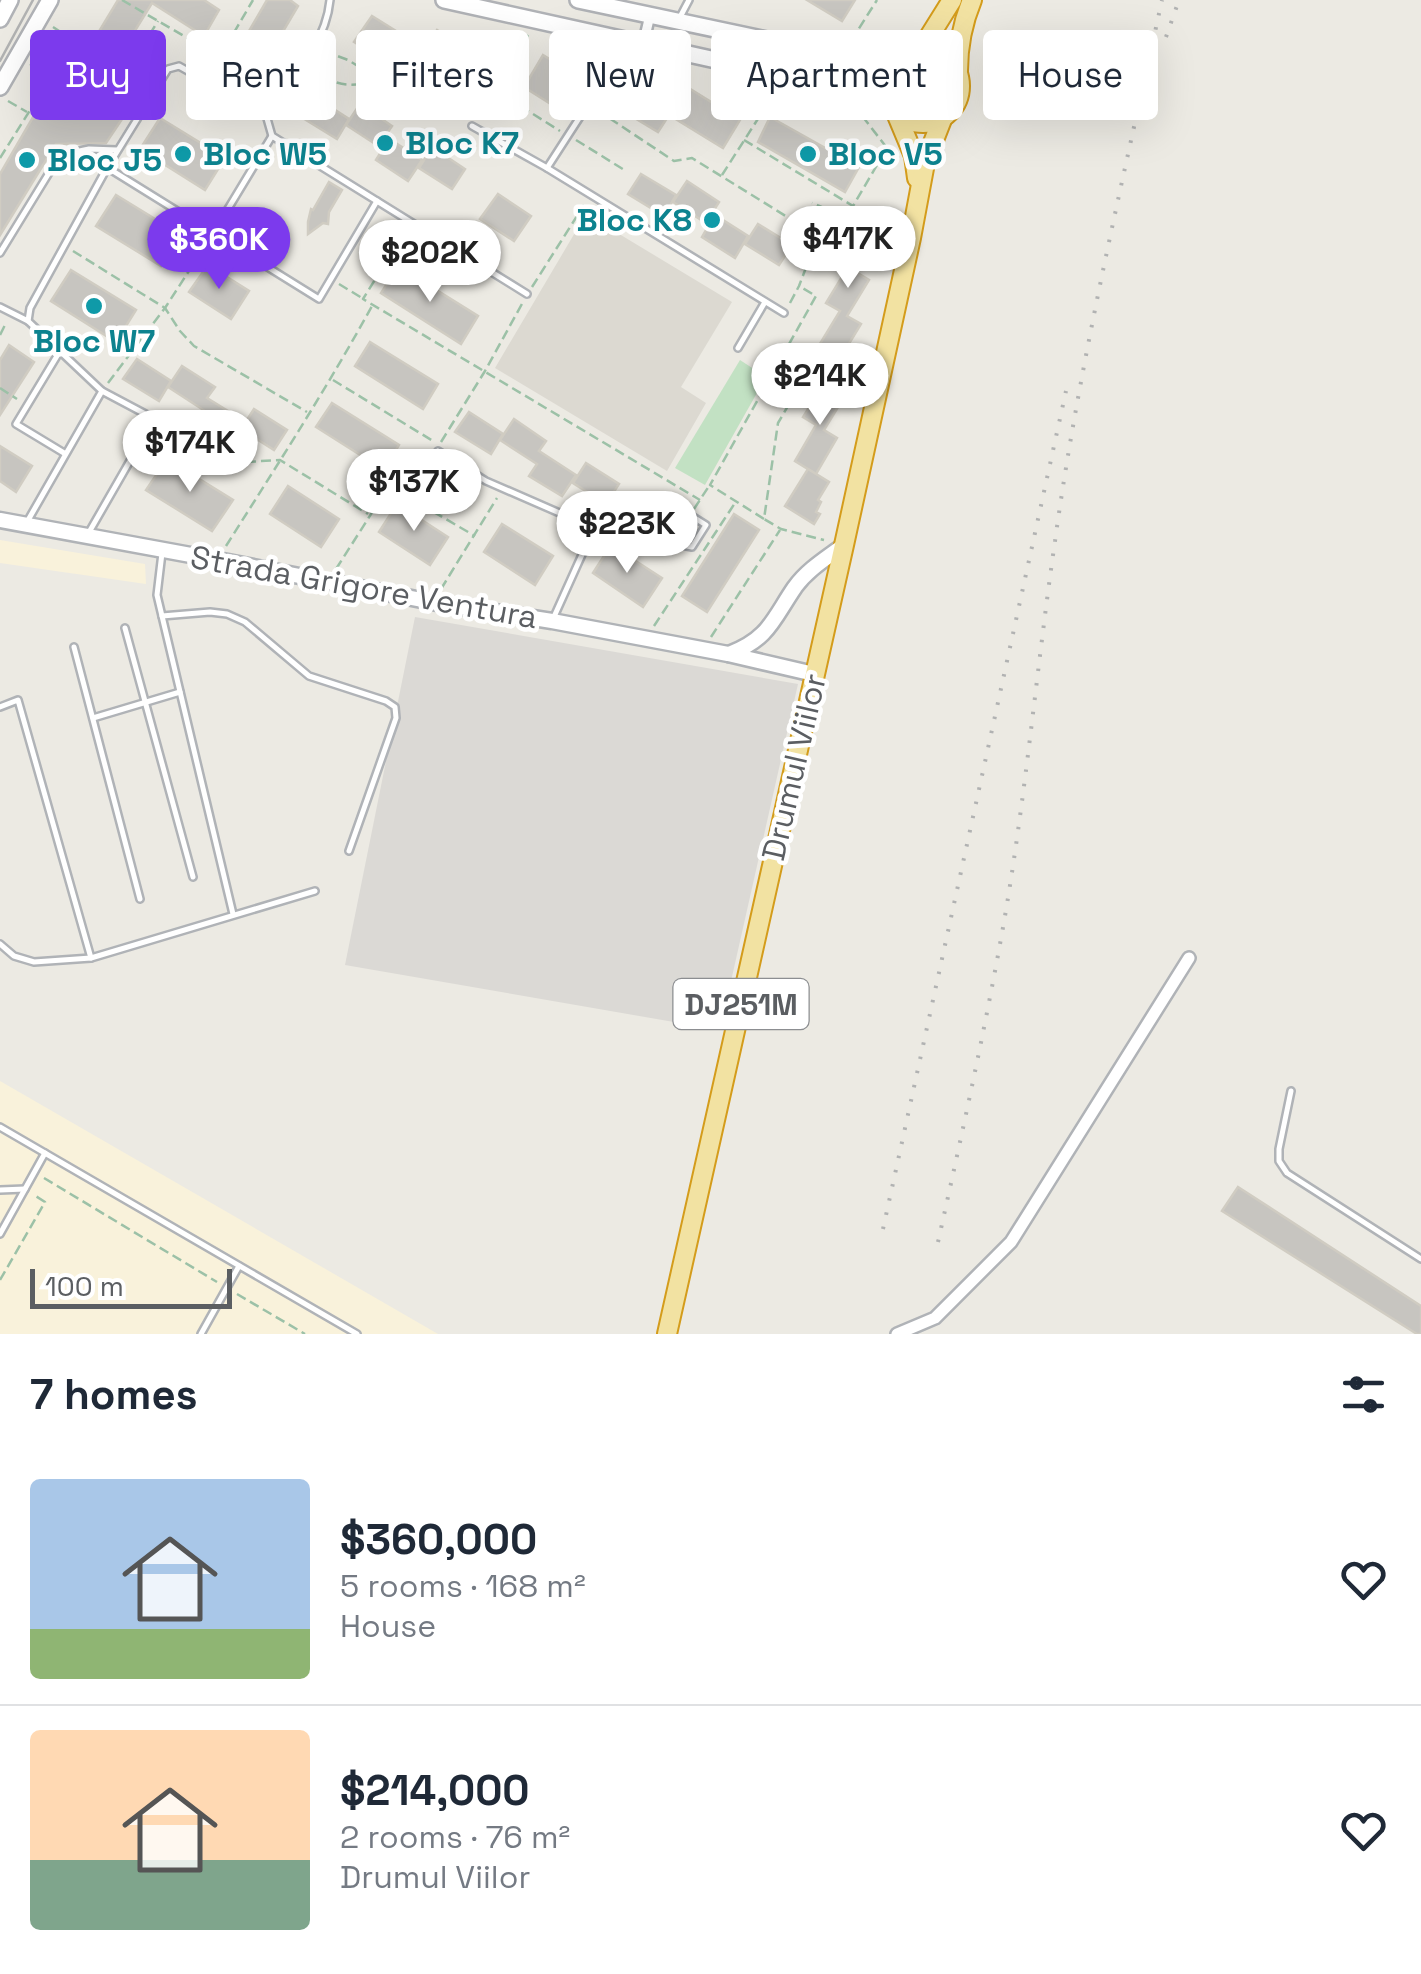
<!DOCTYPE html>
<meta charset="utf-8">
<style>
body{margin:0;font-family:"Space Grotesk",sans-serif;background:#f6f6f7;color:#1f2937;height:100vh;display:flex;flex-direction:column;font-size:38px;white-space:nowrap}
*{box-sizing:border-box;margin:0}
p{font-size:32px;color:#747a83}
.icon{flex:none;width:55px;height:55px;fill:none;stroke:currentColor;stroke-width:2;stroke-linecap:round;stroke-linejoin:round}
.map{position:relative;height:1334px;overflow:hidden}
.drawer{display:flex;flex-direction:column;background:#fff;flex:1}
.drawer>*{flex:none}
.hud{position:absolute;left:30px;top:30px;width:1362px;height:90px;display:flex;gap:20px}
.scale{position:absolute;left:30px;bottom:25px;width:202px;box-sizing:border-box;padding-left:10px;border:5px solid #5b5e62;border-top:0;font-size:28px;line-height:35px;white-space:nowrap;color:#5b5e62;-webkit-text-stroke:8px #fff;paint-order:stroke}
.price{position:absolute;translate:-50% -85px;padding:0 22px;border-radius:35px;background:#fff;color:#222;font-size:32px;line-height:65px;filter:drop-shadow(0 2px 5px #0008)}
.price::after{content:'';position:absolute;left:50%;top:60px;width:30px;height:22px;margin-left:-15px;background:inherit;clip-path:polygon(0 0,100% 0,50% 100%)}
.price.current{background:#7c3aed;color:#fff}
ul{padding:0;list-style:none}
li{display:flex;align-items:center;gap:30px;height:250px;padding:0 30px}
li+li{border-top:2px solid #e0e1e3}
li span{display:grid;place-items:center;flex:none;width:280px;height:200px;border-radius:10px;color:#555}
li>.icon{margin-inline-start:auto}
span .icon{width:120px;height:120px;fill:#fffc;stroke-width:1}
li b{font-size:42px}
h2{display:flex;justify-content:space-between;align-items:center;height:120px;padding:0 30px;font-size:42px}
.pill{padding:0 35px;border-radius:10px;background:#fff;box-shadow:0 10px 40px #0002;font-size:35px;line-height:90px}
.pill.current{background:#7c3aed;color:#fff}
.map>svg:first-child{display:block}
</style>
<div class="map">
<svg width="1421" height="1334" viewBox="0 0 1421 1334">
<rect width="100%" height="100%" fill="#eceae3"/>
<g fill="#f9f2db">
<path d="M0 540 145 564 146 584 0 563Z"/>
<path d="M0 1081 438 1334H0Z"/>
</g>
<path fill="#dbd9d5" d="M415 617 798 684 720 1030 345 965Z"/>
<path fill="#dcd9d1" d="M586 214 732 302 681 387 706 403 667 471 495 368Z"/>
<path fill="#c2e1c3" d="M740 360 766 377 705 485 675 468Z"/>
<g fill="#c7c5c0" stroke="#d0ccc2" stroke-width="2.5">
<path d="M118 0H204L219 10 204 36 152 3 115 63 89 48Z"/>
<path d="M267 0H290L298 6 249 89 224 74Z"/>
<path d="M807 0H855L842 21Z"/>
<path d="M372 16 425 49 437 30 489 63 473 90 418 58 407 75 354 42Z"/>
<path d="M543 55 574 74 554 106 524 87Z"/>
<path d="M622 73 676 106 687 87 740 120 723 148 669 115 658 132 605 100Z"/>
<path d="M315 97 349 119 337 139 301 117Z"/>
<path d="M96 98 124 116 106 143 56 144 0 235V174L36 112 86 114Z"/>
<path d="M360 104 392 126 385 136 422 160 408 181 376 160 383 149 346 125Z"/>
<path d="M770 117 859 167 845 192 758 142Z"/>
<path d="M160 118 225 158 205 190 140 149Z"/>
<path d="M432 147 465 169 452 189 419 168Z"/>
<path d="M641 174 676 195 664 216 628 194Z"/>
<path d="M687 181 719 202 712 213 748 236 735 258 702 237 709 225 673 202Z"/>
<path d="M329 182 342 190 329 212 328 224 323 223 308 234V222L311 209 313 210Z"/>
<path d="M498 194 531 216 514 241 480 219Z"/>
<path d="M116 195 181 235 161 266 96 226Z"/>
<path d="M857 223 878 236 856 272 869 280 847 316 861 324 839 360 818 347 840 311 826 303 848 267 835 259Z"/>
<path d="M758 224 792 245 779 265 745 244Z"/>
<path d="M208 265 249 291 231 319 189 292Z"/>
<path d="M398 266 478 316 461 344 381 293Z"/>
<path d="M71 270 136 310 116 342 51 301Z"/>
<path d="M370 342 438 384 423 409 355 366Z"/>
<path d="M9 345 34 362 0 415V360Z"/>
<path d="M137 359 171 381 159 401 123 379Z"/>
<path d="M182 366 215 387 207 398 244 421 230 443 198 422 205 411 168 387Z"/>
<path d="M825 382 846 394 824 430 837 438 816 474 795 461 816 425 803 417Z"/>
<path d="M332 403 399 445 384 470 316 427Z"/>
<path d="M254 409 287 430 274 450 241 429Z"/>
<path d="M469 412 503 434 491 454 455 432Z"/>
<path d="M514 419 546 441 539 451 576 475 562 496 529 476 537 464 500 440Z"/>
<path d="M0 446 32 466 16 492 0 481Z"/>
<path d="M167 459 233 500 212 531 146 490Z"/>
<path d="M586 463 619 484 606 504 573 483Z"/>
<path d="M808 469 829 482 818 500 821 502 816 512 820 514 814 524 785 506Z"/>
<path d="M288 486 339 519 321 547 270 514Z"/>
<path d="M397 504 448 537 430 565 379 532Z"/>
<path d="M734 514 759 530 707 612 682 596Z"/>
<path d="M502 524 553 556 535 585 484 552Z"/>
<path d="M611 545 662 578 643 607 593 573Z"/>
<path d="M1238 1187 1421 1306V1334H1417L1222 1211Z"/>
</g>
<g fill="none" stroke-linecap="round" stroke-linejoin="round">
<g stroke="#b0b3b7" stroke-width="10">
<g id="service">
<path d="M679 19 689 0"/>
<path d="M266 115 272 136 527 294"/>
<path d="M472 126 547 168 784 313"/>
<path d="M108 168 319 299 377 201"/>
<path d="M547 168 627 44"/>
<path d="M214 232 272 136"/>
<path d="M0 253 60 155 89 149 117 150"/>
<path d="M0 307 28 321"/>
<path d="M738 348 765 302"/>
<path d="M60 351 16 424 64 453"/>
<path d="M102 391 236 462"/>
<path d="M438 451 486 481 594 528"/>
<path d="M27 522 102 391 28 321 30 308 107 168 168 69 179 66 266 115C291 81 326 44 330 0"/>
<path d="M88 534 154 419"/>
<path d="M162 553 157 595 233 914"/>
<path d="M162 616 210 612 227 614 245 622 309 676 386 701 395 707 396 718 349 851"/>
<path d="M553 619 594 528 692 547 706 525 674 505"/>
<path d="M125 628 193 877"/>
<path d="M74 647 140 899"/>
<path d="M0 707 18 700 91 958"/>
<path d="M93 718 180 692"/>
<path d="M0 944 14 956 34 962 91 958 315 891"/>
<path d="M1291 1091 1279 1149V1161L1287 1173 1421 1259"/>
<path d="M0 1127 357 1334"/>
<path d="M0 1190 25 1189"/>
<path d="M0 1234 45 1153"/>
<path d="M201 1334 239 1266"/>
</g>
</g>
<g stroke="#b0b3b7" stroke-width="14">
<path id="pedestrian" d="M643 45 650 15"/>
</g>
<g stroke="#b0b3b7" stroke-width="16">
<path id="minor" d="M897 1334 935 1318 1011 1242 1189 958"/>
</g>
<g stroke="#b0b3b7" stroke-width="19">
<g id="tertiary">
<path d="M0 520 218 560 432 602 552 621 728 654 814 674"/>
<path d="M729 654C769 639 773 619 795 587 808 569 827 558 844 545"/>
</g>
</g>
<g stroke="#b0b2b6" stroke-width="20">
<g id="secondary">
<path d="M444 0C550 23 655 47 761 70 803 78 851 77 888 99"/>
<path d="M578 0 842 56 886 57 903 54"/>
<path d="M0 19 10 0"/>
<path d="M0 87 50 0"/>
</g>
</g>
<g stroke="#d49c1b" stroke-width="22">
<g id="trunk">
<path d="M915 49 927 40 952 0"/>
<circle cx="923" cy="86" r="37"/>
<path d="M958 71C958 45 962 24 972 0"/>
<path d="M896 113 914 156 917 178"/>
<path d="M667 1334 844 545 911 238 925 163 943 117"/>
</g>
</g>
<g stroke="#9cc1a7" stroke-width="2.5" stroke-dasharray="10 5" stroke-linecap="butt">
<path d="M122 0 220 57"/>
<path d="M53 27 147 88"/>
<path d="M851 41 877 0"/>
<path d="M324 51 348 60 433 112 458 117 489 99 528 35"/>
<path d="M30 64 79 94"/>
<path d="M310 69C336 85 347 89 377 80"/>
<path d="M211 72 253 0"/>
<path d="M126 73 158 21"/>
<path d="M495 90 560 131"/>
<path d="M8 101 27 112"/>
<path d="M597 110 674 161 692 158 818 236"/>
<path d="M576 140 626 171"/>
<path d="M744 140 853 206 887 148 863 117 843 105V99"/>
<path d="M0 158 34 104 75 99 80 95 100 59"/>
<path d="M722 175 777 89"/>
<path d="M843 214 853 206 896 229"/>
<path d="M406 230 363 299 700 500"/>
<path d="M73 251 165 308 180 331 194 346 307 412"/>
<path d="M339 284 362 298"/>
<path d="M532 287 584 205"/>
<path d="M790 303 799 286 818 236 841 215 812 203"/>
<path d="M0 335 6 323"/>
<path d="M788 350 862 395"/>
<path d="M812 365 778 423 764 519 781 529 824 540"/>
<path d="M333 380 433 441"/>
<path d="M108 383 165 308 207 243"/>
<path d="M0 388 17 399"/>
<path d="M441 442 485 371 523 302"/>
<path d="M246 462 280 460 368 514"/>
<path d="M410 497 434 458"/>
<path d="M694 509 709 486"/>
<path d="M764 519 710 485 816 296 799 286"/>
<path d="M226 546C276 467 327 388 372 306"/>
<path d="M336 569 389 486 475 536"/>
<path d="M441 589 497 498"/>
<path d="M654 626 735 503"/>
<path d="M711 637 780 530"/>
<path d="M44 1178 217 1282"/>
<path d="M0 1280 45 1202 34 1195"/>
<path d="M237 1294 305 1334"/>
</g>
<use href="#service" stroke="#fff" stroke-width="5"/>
<use href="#pedestrian" stroke="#fff" stroke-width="9"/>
<use href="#minor" stroke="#fff" stroke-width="11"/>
<use href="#tertiary" stroke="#fff" stroke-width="14"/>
<use href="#secondary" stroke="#fff" stroke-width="15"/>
<use href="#trunk" stroke="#f2e2a2" stroke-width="18"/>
<path stroke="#b1b2b2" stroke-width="2.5" d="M0 61 33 0"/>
<g stroke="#b1b2b2" stroke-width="4" stroke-dasharray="2.5 12" stroke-linecap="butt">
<path d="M1166 37 1179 0"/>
<path d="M883 1229 1066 391"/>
<path d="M938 1242C962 1134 986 1025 1005 916 1026 792 1037 666 1055 541 1080 359 1123 179 1162 0"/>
</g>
</g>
<g fill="#0f9aa8" stroke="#fff" stroke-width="4">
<circle cx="385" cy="143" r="10"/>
<circle cx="183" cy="154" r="10"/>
<circle cx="808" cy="154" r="10"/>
<circle cx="27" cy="160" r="10"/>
<circle cx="712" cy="220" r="10"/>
<circle cx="94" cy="306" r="10"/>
</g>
<g text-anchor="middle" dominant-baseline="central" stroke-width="9" stroke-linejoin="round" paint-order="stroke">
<rect fill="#fff" stroke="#8c8e91" stroke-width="2.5" x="673.5" y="979" width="135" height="50" rx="8"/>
<g font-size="30" font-weight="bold" fill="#5b5e62">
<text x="741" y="1004">DJ251M</text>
</g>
<g font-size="32" font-weight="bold" fill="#0d838f" stroke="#fff" text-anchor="start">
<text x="405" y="143">Bloc K7</text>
<text x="203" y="154">Bloc W5</text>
<text x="828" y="154">Bloc V5</text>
<text x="47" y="160">Bloc J5</text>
<text x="692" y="220" text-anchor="end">Bloc K8</text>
<text x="94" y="341" text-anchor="middle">Bloc W7</text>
</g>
<g font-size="32" fill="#5b5e62" stroke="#fff">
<text transform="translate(364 587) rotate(10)">Strada Grigore Ventura</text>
<text transform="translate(794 767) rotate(-77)">Drumul Viilor</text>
</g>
</g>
</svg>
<div class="scale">100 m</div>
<b class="price" style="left:848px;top:291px">$417K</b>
<b class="price current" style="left:219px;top:292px">$360K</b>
<b class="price" style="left:430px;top:305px">$202K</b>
<b class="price" style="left:820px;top:428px">$214K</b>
<b class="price" style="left:190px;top:495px">$174K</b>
<b class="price" style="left:414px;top:534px">$137K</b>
<b class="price" style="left:627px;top:576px">$223K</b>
<div class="hud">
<a class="pill current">Buy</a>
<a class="pill">Rent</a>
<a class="pill">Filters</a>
<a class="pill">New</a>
<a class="pill">Apartment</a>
<a class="pill">House</a>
</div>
</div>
<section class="drawer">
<h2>7 homes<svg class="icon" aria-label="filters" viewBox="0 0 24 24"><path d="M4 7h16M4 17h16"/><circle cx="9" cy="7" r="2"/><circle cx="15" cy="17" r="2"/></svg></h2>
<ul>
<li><span style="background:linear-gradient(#a9c7e8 75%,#8fb573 0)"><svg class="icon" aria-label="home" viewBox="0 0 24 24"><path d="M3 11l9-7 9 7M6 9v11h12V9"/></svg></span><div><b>$360,000</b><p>5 rooms · 168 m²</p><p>House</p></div><svg class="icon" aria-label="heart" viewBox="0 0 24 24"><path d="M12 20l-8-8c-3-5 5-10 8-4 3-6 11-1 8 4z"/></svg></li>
<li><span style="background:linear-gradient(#ffd9b3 65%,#7fa58c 0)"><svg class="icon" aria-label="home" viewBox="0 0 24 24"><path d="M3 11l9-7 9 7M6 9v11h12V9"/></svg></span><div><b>$214,000</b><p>2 rooms · 76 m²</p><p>Drumul Viilor</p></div><svg class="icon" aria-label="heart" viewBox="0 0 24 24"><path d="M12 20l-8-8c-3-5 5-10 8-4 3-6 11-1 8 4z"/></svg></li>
</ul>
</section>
